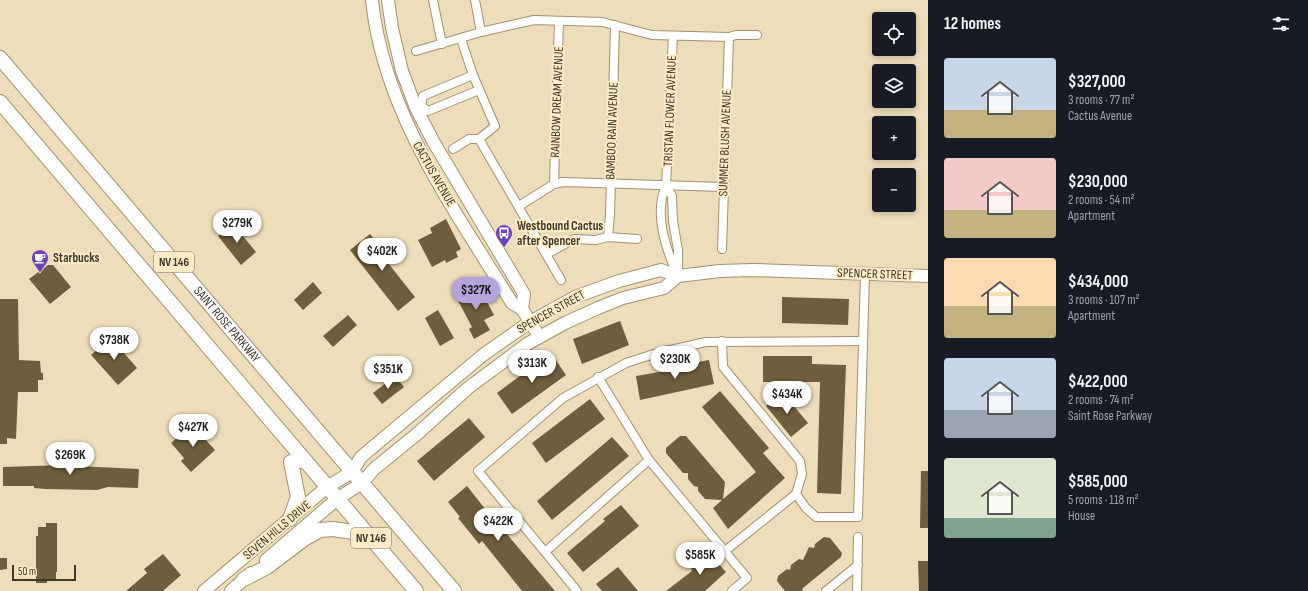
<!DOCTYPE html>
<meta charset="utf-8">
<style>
body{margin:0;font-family:"Sofia Sans Condensed",sans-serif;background:#20242c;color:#f1f3f6;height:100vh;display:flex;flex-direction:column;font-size:15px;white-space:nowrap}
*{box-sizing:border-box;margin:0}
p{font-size:13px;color:#9ea1a6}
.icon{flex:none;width:22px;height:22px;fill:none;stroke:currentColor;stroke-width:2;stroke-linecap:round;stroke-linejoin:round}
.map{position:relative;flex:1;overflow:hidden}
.side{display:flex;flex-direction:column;background:#171b24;width:380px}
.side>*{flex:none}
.buttons{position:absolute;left:872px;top:12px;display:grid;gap:8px}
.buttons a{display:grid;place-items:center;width:44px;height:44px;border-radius:4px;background:#171b24;box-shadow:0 2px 6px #0003;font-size:20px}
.scale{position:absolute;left:12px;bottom:10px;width:64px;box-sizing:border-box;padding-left:4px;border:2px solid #3f382a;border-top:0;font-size:11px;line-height:14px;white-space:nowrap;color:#3f382a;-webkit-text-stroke:3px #fcebc7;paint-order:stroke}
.price{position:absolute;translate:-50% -34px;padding:0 9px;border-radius:14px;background:#fff;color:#222;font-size:13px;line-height:26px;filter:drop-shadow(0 1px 2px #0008)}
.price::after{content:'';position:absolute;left:50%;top:24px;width:12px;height:9px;margin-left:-6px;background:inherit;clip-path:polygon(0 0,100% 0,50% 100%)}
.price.selected{background:#b5a3db;color:#111}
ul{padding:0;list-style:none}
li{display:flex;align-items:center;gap:12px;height:100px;padding:0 16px}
li span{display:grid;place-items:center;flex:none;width:112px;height:80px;border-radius:4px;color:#555}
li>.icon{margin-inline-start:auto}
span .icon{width:48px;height:48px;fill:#fffc;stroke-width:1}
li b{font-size:17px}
h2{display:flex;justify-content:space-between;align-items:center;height:48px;padding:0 16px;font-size:17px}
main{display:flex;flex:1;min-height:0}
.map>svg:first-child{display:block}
</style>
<main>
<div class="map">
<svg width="928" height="591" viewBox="0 0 928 591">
<rect width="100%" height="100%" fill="#eeddba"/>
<g fill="#6d5e3e">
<path d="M446 219 461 249 456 252 458 257 446 263 445 260 432 267 418 240 432 233 430 228Z"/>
<path d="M233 224 256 252 241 265 218 236Z"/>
<path d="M370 234 391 260 388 263 415 297 398 311 350 250Z"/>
<path d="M48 265H53L71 287 50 304 29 279Z"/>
<path d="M313 282 322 293 303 310 294 300Z"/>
<path d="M478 285 494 315 484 320 490 330 474 339 469 329 472 327 456 297Z"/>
<path d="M782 297 849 299 848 325 782 323Z"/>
<path d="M0 299H18L19 360 40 361 41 373H43V380H38V392H18L16 439 7 438V444H0Z"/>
<path d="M438 310 454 338 440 346 425 318Z"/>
<path d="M348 315 357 325 333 347 323 336Z"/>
<path d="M620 321 629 345 582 364 573 339Z"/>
<path d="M111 338 137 368 118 385 91 355Z"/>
<path d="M551 353 566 375 512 414 497 393Z"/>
<path d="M763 356H812V364L846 365 841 494 817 493 820 382H763Z"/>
<path d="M709 360 714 384 640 400 636 376 671 370V367Z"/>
<path d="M395 376 404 387 382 404 373 393Z"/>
<path d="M720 391 769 448 763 453 785 478 728 529 713 508 722 500 705 499 698 491V487L694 486 688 479V473H683L666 453V448L680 436H686L725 482 723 499 756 472 702 407Z"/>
<path d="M782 392 808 423 791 437 766 406Z"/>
<path d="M590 399 605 419 546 463 532 443Z"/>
<path d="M469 418 485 437 434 481 417 461Z"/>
<path d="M189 427H194L215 450 191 472 181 461 184 458 171 443Z"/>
<path d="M612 437 629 456 552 520 537 501Z"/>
<path d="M64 450H78L77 466 139 469 138 488 108 487 97 490 45 489 34 488V486H3V467L64 465Z"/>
<path d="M921 471H928V528H920Z"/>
<path d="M467 486 493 519 496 517 502 525 500 526 555 591H522L482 541 479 544 458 518 460 517 448 502Z"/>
<path d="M621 505 639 526 583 572 567 553 605 521 603 519Z"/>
<path d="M46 523H57V572H56V580H47V583H36V536H38V527H46Z"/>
<path d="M824 537 830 538 842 553 841 557 803 588 802 591H785L777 581 778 576 787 569 790 570 791 565 799 559 803 560 809 547 814 548 815 544Z"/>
<path d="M709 553 726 572 705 591H666L692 571 691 569Z"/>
<path d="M163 554 181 575 163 591H126L147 573 144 569Z"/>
<path d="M0 558H7V569L0 570Z"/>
<path d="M918 561H928V591H919Z"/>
<path d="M618 567 638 591H602L596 584Z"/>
</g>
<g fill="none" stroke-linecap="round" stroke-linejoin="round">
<g stroke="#a29271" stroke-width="10">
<g id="minor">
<path d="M433 0 442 44"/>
<path d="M475 0 481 32"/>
<path d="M673 36 666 186C653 214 666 250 678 276"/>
<path d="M416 51 481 32 534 20 602 22 652 35 729 37 736 35H757"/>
<path d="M421 106 423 96 473 75"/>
<path d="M421 106 428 111 479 90"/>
<path d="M479 139 561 280"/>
<path d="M453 149 469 139H479L495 126 473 75 461 39"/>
<path d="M554 184 559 21"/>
<path d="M666 186 672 196 673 221 678 250V273"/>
<path d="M519 206 554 184 563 182 723 187"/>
<path d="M608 237 610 215 615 25"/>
<path d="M722 249 729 37"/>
<path d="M547 254 574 239 596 240 608 237 637 239"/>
<path d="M722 341 723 367 800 461 802 474 796 494 806 508 816 517H858L865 273"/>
<path d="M598 377 649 460"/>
<path d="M725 551 796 494"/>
<path d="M545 552 478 471 563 398 626 363 657 353 706 342 863 341"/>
<path d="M577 591 545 552 649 460 747 578 732 591"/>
<path d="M826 591 858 565"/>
<path d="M857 591 858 537"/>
</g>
</g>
<g stroke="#a29271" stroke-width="14">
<g id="secondary">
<path d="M372 0C383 112 454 209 512 303L522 309 539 336"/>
<path d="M388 0 392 28 402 71 416 108 433 141 524 294 522 309"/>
<path d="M266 560 337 499 362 483 374 469 417 434 468 388 527 344 565 323 598 308 623 298 664 288 678 276"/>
<path d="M204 591 327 487 352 472 361 457 483 355 530 322 575 297 619 281 661 270 678 276 720 271 753 270 928 276"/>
<path d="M231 591 251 573"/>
</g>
</g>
<g stroke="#a29271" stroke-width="16">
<g id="trunk">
<path id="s1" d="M0 58 454 591"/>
<path d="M0 102 416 591"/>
<path d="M290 519 298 497 291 462 304 460"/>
<path d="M244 579 267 567 304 539 320 530 333 529 367 534"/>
</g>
</g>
<use href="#minor" stroke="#fff" stroke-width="8"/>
<use href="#secondary" stroke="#fff" stroke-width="12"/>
<use href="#trunk" stroke="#fff" stroke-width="14"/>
</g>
<defs>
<g id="bus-pin" transform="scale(0.9)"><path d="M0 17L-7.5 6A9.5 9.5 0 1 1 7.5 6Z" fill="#6c42ba" stroke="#fcebc7"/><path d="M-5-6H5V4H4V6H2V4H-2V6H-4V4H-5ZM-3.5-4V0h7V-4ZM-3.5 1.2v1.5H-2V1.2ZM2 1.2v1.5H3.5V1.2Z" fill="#fff"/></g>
<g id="cafe-pin" transform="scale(0.9)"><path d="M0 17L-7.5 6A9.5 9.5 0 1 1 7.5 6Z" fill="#6c42ba" stroke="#fcebc7"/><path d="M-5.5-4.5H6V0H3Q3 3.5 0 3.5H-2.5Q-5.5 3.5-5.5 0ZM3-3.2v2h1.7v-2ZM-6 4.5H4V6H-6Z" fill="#fff"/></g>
</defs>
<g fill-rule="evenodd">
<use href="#bus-pin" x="504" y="233"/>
<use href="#cafe-pin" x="40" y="258"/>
</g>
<g text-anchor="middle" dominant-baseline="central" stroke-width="4" stroke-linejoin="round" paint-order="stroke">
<g fill="#fcebc7" stroke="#786e59" stroke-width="1">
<rect x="154" y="252" width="40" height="20" rx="3"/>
<rect x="351" y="528" width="40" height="20" rx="3"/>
</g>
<g font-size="12" font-weight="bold" fill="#3f382a">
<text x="174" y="262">NV 146</text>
<text x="371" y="538">NV 146</text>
</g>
<g font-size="13" fill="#3f382a" stroke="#fcebc7">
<text transform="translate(557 102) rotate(-88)">RAINBOW DREAM AVENUE</text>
<text transform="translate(670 111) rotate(-88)">TRISTAN FLOWER AVENUE</text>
<text transform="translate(612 131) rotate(-88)">BAMBOO RAIN AVENUE</text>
<text transform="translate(725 143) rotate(-88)">SUMMER BLUSH AVENUE</text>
<text transform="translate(434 174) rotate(60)">CACTUS AVENUE</text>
<text transform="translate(875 274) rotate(2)">SPENCER STREET</text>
<text transform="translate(551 312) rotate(-29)">SPENCER STREET</text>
<text stroke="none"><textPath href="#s1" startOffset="350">SAINT ROSE PARKWAY</textPath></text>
<text transform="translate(277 530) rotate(-40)">SEVEN HILLS DRIVE</text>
</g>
<g font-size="13" font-weight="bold" fill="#3f382a" stroke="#fcebc7" text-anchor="start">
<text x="517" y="226">Westbound Cactus<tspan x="517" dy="15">after Spencer</tspan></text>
<text x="53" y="258">Starbucks</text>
</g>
</g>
</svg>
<div class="buttons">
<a><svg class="icon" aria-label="locate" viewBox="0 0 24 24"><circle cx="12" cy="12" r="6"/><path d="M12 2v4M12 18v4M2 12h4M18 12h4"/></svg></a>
<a><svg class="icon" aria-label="layers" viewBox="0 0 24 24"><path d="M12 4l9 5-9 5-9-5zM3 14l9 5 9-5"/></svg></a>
<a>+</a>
<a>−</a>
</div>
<div class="scale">50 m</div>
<b class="price" style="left:237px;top:244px">$279K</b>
<b class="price" style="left:382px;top:272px">$402K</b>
<b class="price selected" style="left:476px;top:311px">$327K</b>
<b class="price" style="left:114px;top:361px">$738K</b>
<b class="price" style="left:675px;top:380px">$230K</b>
<b class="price" style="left:532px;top:384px">$313K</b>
<b class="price" style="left:388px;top:390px">$351K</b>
<b class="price" style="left:787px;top:415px">$434K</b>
<b class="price" style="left:193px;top:448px">$427K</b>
<b class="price" style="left:70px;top:476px">$269K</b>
<b class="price" style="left:498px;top:542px">$422K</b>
<b class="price" style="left:700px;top:576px">$585K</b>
</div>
<section class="side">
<h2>12 homes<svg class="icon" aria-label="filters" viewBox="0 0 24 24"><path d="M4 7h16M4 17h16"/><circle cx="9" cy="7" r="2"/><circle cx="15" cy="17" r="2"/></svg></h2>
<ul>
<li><span style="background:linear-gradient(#c9d6e8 65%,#c2b280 0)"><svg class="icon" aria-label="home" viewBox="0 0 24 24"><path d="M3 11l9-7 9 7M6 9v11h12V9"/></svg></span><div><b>$327,000</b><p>3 rooms · 77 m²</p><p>Cactus Avenue</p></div></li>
<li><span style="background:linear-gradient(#f6c9c9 65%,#c2b280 0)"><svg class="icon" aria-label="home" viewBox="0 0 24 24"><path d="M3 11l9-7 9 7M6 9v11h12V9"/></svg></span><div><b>$230,000</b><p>2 rooms · 54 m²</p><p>Apartment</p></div></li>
<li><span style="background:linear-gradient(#ffd9b3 60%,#c2b280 0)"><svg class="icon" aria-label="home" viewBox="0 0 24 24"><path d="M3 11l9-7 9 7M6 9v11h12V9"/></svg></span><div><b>$434,000</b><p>3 rooms · 107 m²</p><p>Apartment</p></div></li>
<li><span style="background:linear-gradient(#c9d6e8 65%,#9aa5b1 0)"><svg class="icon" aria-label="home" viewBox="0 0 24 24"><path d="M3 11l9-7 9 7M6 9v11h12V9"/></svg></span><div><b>$422,000</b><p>2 rooms · 74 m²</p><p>Saint Rose Parkway</p></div></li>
<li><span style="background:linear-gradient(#dfe7d0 75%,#7fa58c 0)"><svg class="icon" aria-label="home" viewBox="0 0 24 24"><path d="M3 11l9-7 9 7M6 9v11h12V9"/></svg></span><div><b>$585,000</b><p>5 rooms · 118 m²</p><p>House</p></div></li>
</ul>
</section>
</main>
